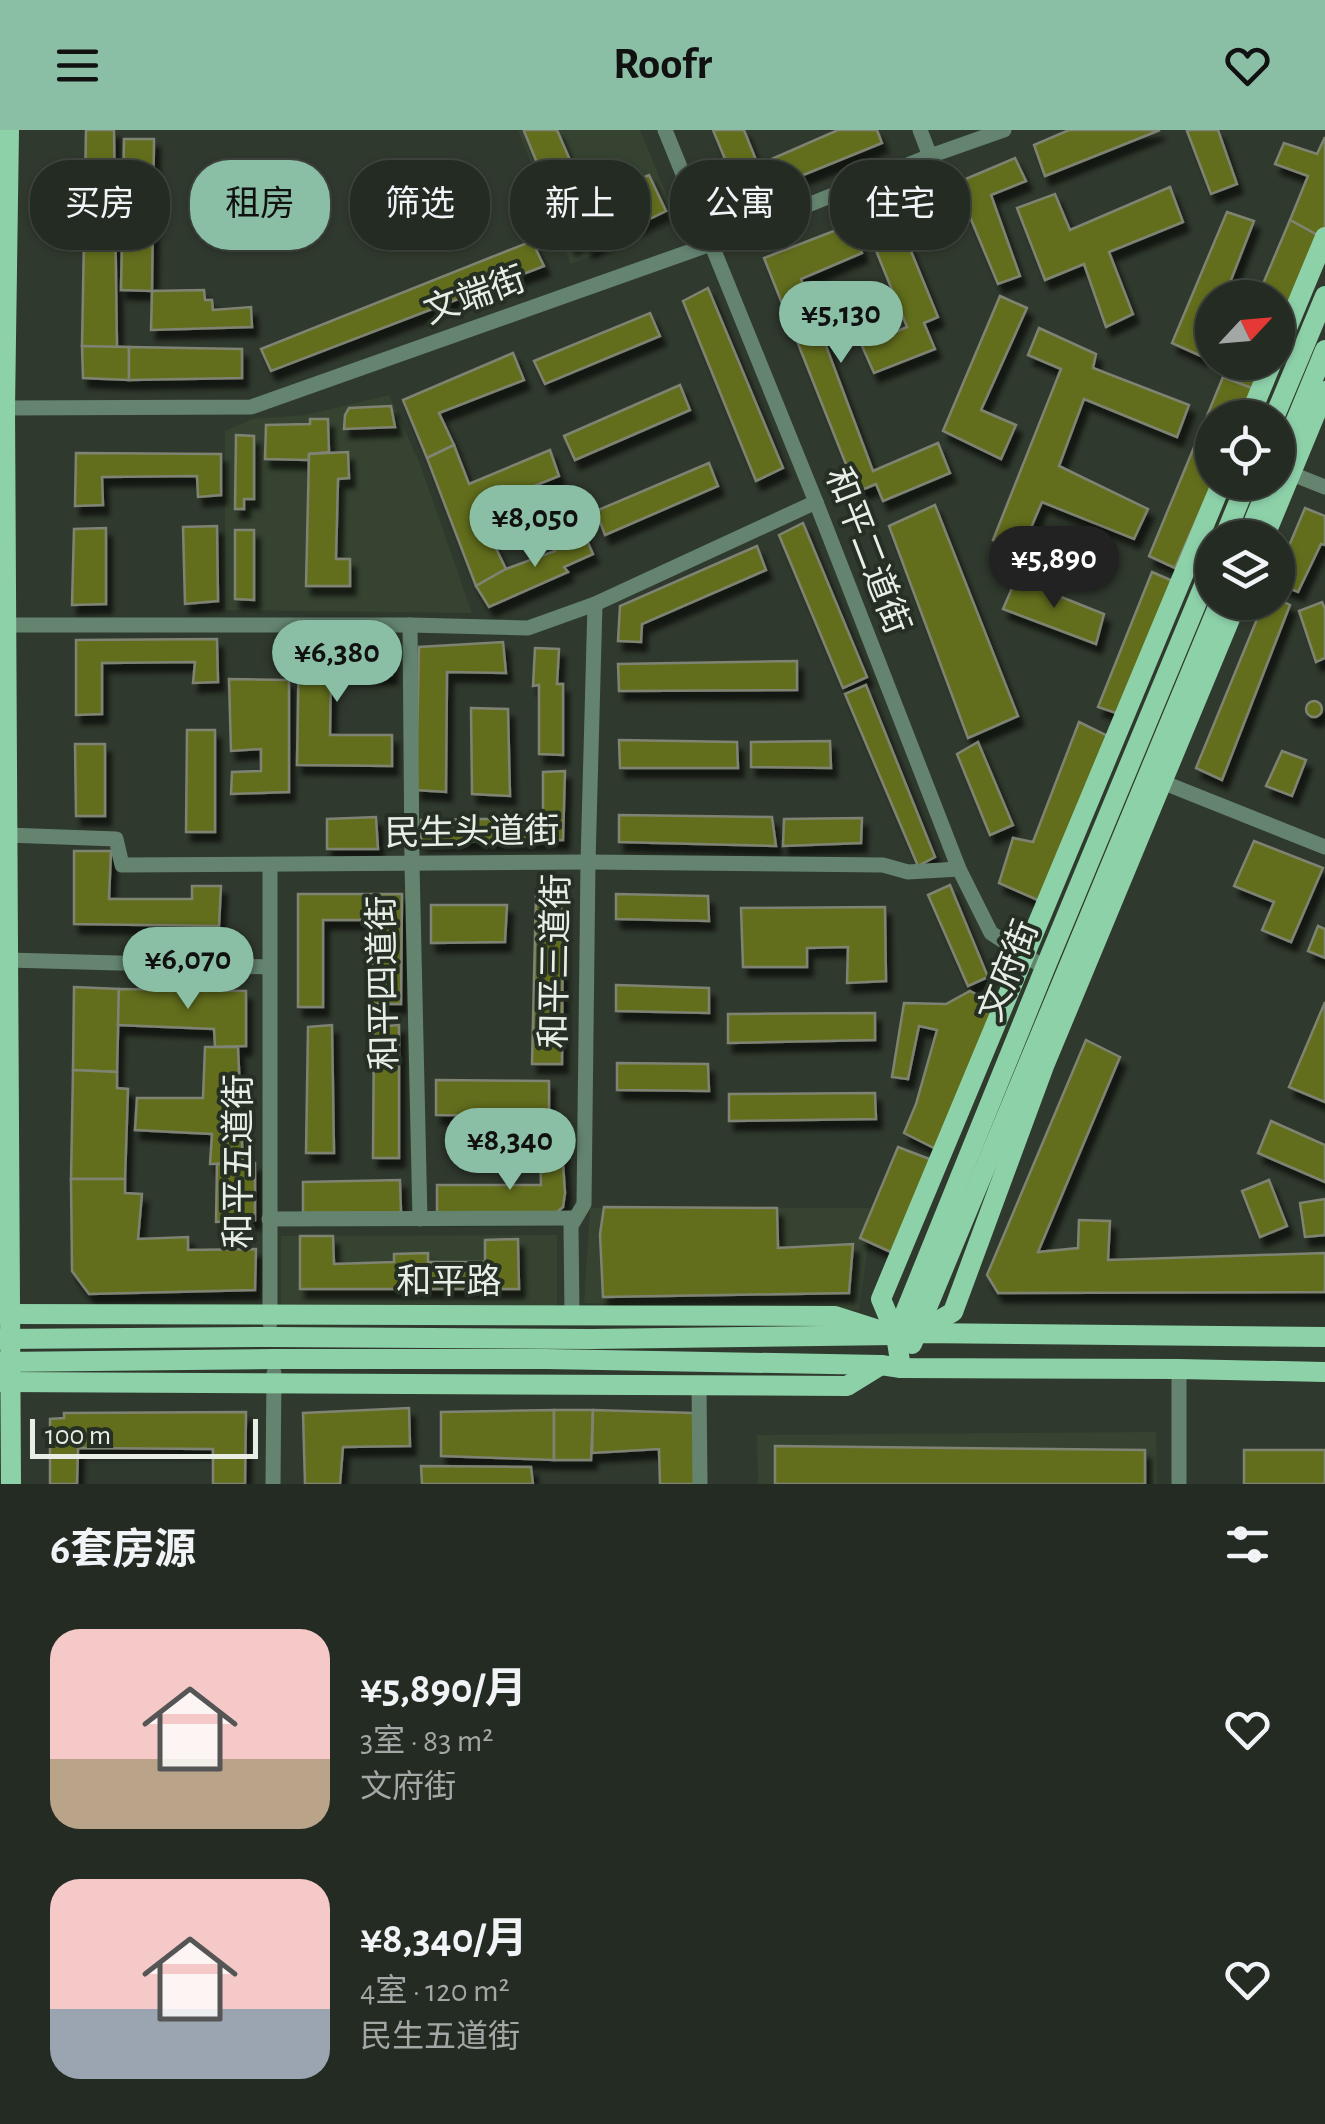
<!DOCTYPE html>
<html lang="zh">
<meta charset="utf-8">
<style>
body{margin:0;font-family:"Alegreya Sans","Noto Sans SC",sans-serif;background:#30372f;color:#f1f3f6;height:100vh;display:flex;flex-direction:column;font-size:38px;white-space:nowrap}
*{box-sizing:border-box;margin:0}
p{font-size:32px;color:#a3a7a5}
.icon{flex:none;width:55px;height:55px;fill:none;stroke:currentColor;stroke-width:2;stroke-linecap:round;stroke-linejoin:round}
.map{position:relative;height:1354px;overflow:hidden}
.details{display:flex;flex-direction:column;background:#242b22;flex:1}
.details>*{flex:none}
.guide{position:absolute;left:30px;top:30px;width:1265px;height:90px;display:flex;gap:20px}
.needle{width:65px;rotate:64deg}
.buttons{position:absolute;left:1195px;top:150px;display:grid;gap:20px}
.buttons a{display:grid;place-items:center;width:100px;height:100px;border-radius:50%;background:#242b22;box-shadow:0 2px 8px #0004,0 0 0 2px #414740;font-size:50px}
.scale{position:absolute;left:30px;bottom:25px;width:228px;box-sizing:border-box;padding-left:10px;border:5px solid #e8eee6;border-top:0;font-size:28px;line-height:35px;white-space:nowrap;color:#e8eee6;-webkit-text-stroke:8px #262f23;paint-order:stroke}
.price{position:absolute;translate:-50% -85px;padding:0 22px;border-radius:35px;background:#8abfa5;color:#111;font-size:32px;line-height:65px;filter:drop-shadow(0 2px 5px #0008)}
.price::after{content:'';position:absolute;left:50%;top:60px;width:30px;height:22px;margin-left:-15px;background:inherit;clip-path:polygon(0 0,100% 0,50% 100%)}
.price.current{background:#222;color:#fff}
ul{padding:0;list-style:none}
li{display:flex;align-items:center;gap:30px;height:250px;padding:0 50px}
li span{display:grid;place-items:center;flex:none;width:280px;height:200px;border-radius:30px;color:#555}
li>.icon{margin-inline-start:auto}
span .icon{width:120px;height:120px;fill:#fffc;stroke-width:1}
li b{font-size:42px}
h2{display:flex;justify-content:space-between;align-items:center;height:120px;padding:0 50px;font-size:42px}
.chip{padding:0 35px;border-radius:40px;background:#242b22;box-shadow:0 2px 8px #0004,0 0 0 2px #414740;font-size:35px;line-height:90px}
.chip.current{background:#8abfa5;color:#111}
header{display:flex;justify-content:space-between;align-items:center;height:130px;padding:0 50px;background:#8abfa5;color:#111;font-size:45px;font-weight:700}
.map>svg:first-child{display:block}
</style>
<header><svg class="icon" aria-label="menu" viewBox="0 0 24 24"><path d="M4 6h16M4 12h16M4 18h16"/></svg>Roofr<svg class="icon" aria-label="heart" viewBox="0 0 24 24"><path d="M12 20l-8-8c-3-5 5-10 8-4 3-6 11-1 8 4z"/></svg></header>
<div class="map">
<svg width="1325" height="1354" viewBox="0 0 1325 1354">
<defs>
<filter id="shadow"><feDropShadow dx="5.5" dy="9" stdDeviation="2.5" flood-color="#0009"/></filter>
</defs>
<rect width="100%" height="100%" fill="#30392d"/>
<g fill="#364331">
<path d="M518 0H640L677 90 571 134Z"/>
<path d="M389 265 420 334 472 483 225 480V301L252 289 306 285Z"/>
<path d="M590 1078H873L859 1180 584 1173Z"/>
<path d="M557 1105V1177L281 1178V1106Z"/>
<path d="M1156 1302 1157 1354H758L757 1305Z"/>
</g>
<g fill="#626e1d" stroke="#7f8373" stroke-width="2.5" filter="url(#shadow)">
<path d="M86 0H114L117 219 82 216Z"/>
<path d="M525 0H557L595 88 608 81 600 65 649 45 666 81 588 119 584 109 571 116 524 1Z"/>
<path d="M713 0H744L758 35 838 0H877L882 13 742 70Z"/>
<path d="M1069 0H1160L1045 46 1034 15Z"/>
<path d="M1190 0H1218L1237 54 1211 64 1187 1Z"/>
<path d="M1325 7V98L1321 107 1290 90 1308 46 1275 34 1284 13 1317 24Z"/>
<path d="M124 9H154L152 161 121 160Z"/>
<path d="M1015 28 1026 51 991 65 1020 146 998 154 965 75 971 72 961 51Z"/>
<path d="M941 57 952 84 904 104 938 187 924 193 935 219 874 243 862 216 907 197 875 118 899 109 887 79Z"/>
<path d="M1170 57 1183 92 1109 122 1133 184 1106 197 1084 134 1045 150 1017 78 1055 64 1070 100Z"/>
<path d="M1227 82 1254 91 1224 168H1212V197L1201 226 1172 213Z"/>
<path d="M1290 90 1321 107 1278 206V168H1257Z"/>
<path d="M852 94 862 123 801 149 873 341 938 313 950 343 883 371 876 354 857 362 764 128Z"/>
<path d="M532 111 544 136 271 241 261 219Z"/>
<path d="M708 158 783 338 756 351 683 171Z"/>
<path d="M204 160 205 170H212L213 180 251 177 252 197 151 200 152 161Z"/>
<path d="M1000 166 1027 178 981 280 1016 295 1001 329 943 301Z"/>
<path d="M650 183 660 206 545 254 534 231Z"/>
<path d="M1039 198 1096 224 1093 238 1189 275 1177 307 1084 269 1059 336 1148 379 1134 409 1042 372 1021 421 993 410 1061 239 1028 225Z"/>
<path d="M82 216 129 217V250L83 248Z"/>
<path d="M129 217 242 219V248L129 250Z"/>
<path d="M513 223 524 250 439 283 454 315 427 328 403 270Z"/>
<path d="M1229 232H1266L1254 259 1223 247Z"/>
<path d="M1223 247 1254 259 1242 288H1212L1213 352 1175 438 1149 426Z"/>
<path d="M680 255 690 280 575 330 564 306Z"/>
<path d="M391 276 395 297 344 299 345 285 349 278Z"/>
<path d="M310 289H328L329 322 309 324V330L265 329 266 295 310 294Z"/>
<path d="M236 305 254 306V369H244V379H235Z"/>
<path d="M454 315 469 354 550 320 559 346 477 379 506 439 476 456 427 328Z"/>
<path d="M348 322 349 348 338 349 336 429H350V456H306L309 324Z"/>
<path d="M76 323 221 324V365L198 367 197 346 102 347 103 375 75 376Z"/>
<path d="M709 333 718 356 605 405 596 381Z"/>
<path d="M935 375 1018 586 968 608 889 396Z"/>
<path d="M1305 378 1325 386V415L1321 414 1298 462 1278 454V442Z"/>
<path d="M803 393 867 547 843 558 779 405Z"/>
<path d="M217 396 218 471 185 474 183 397Z"/>
<path d="M106 398V474L72 475 74 399Z"/>
<path d="M235 400H254V470L235 469Z"/>
<path d="M583 401 593 424 564 437 568 442 489 477 476 456 506 439 555 421 551 414Z"/>
<path d="M757 416 766 440 642 494 641 512 618 511 620 476Z"/>
<path d="M1152 442 1175 452 1119 584 1098 577Z"/>
<path d="M1016 449 1104 484 1096 514 1003 479Z"/>
<path d="M1278 469 1290 475 1222 650 1196 638 1264 472H1278Z"/>
<path d="M1322 472 1325 479V528L1316 532 1299 481Z"/>
<path d="M217 509 218 552 193 553 195 532 102 533V584L76 585V510Z"/>
<path d="M503 512 506 543 447 542 446 662 416 660 419 517Z"/>
<path d="M299 513H391V545L331 543 330 605H392V636L297 635Z"/>
<path d="M535 518 559 519 557 554H563V625L539 624V555L533 556Z"/>
<path d="M797 531V560L619 561 618 534Z"/>
<path d="M229 549 289 550V662L231 664 232 642 261 641V619L231 621Z"/>
<path d="M866 555 935 727 918 736 845 564Z"/>
<circle cx="1314" cy="579" r="8"/>
<path d="M471 578 508 579 510 666 472 664Z"/>
<path d="M1079 592 1108 606 1040 771 999 753 1013 708 1033 712Z"/>
<path d="M187 600H215V702H186Z"/>
<path d="M619 610 737 612 738 638H620Z"/>
<path d="M830 611 831 638 751 637V612Z"/>
<path d="M978 612 1013 695 990 705 957 624Z"/>
<path d="M75 614H105V686H76Z"/>
<path d="M1282 621 1306 630 1292 666 1266 656Z"/>
<path d="M565 641 563 710 421 712V690L543 688V642Z"/>
<path d="M619 685 772 687 776 716 619 712Z"/>
<path d="M376 687 378 719H327V689Z"/>
<path d="M862 688 861 713 783 716 784 689Z"/>
<path d="M1254 711 1323 738 1291 812 1262 800 1274 772 1234 756Z"/>
<path d="M74 721H111L109 769H192V756H221L219 796 74 794Z"/>
<path d="M950 755 988 847 968 856 928 765Z"/>
<path d="M298 764H402L401 874H372L373 790H323V877H298Z"/>
<path d="M536 764 563 765 562 934H532Z"/>
<path d="M616 764 708 766 709 791 616 789Z"/>
<path d="M431 775H507L505 812 431 813Z"/>
<path d="M885 777 886 851 847 853 848 817 807 818V837H743L741 778Z"/>
<path d="M1318 796 1325 799V828L1308 821Z"/>
<path d="M616 855 709 858V883L616 881Z"/>
<path d="M74 857 119 859 117 942 73 940Z"/>
<path d="M119 859 246 861V916L215 917 214 899 118 895Z"/>
<path d="M970 861 995 874 940 1021 904 1003 916 974 937 900 919 896 908 949 892 947 904 873 946 874Z"/>
<path d="M1325 872V972L1289 957Z"/>
<path d="M875 883V910L728 913V884Z"/>
<path d="M332 895 334 1023H306L308 897Z"/>
<path d="M399 895V1028H373L374 897Z"/>
<path d="M1086 910 1120 927 1038 1122 1078 1118 1079 1090 1110 1091 1108 1130 1325 1123V1162L998 1163 987 1145Z"/>
<path d="M205 917H238L243 1033 210 1034 212 1004 135 1000 137 968H203Z"/>
<path d="M617 933 708 934 709 961 617 960Z"/>
<path d="M73 940 117 942V958L128 959 125 1049H71Z"/>
<path d="M436 950 549 951V986L436 985Z"/>
<path d="M875 963 876 989 729 991V964Z"/>
<path d="M1271 991 1325 1015V1052L1258 1023Z"/>
<path d="M898 1017 932 1030 893 1123 860 1108Z"/>
<path d="M562 1018 565 1063 563 1077 557 1082 437 1083V1055H541L540 1021Z"/>
<path d="M255 1033V1090L216 1092 217 1034Z"/>
<path d="M71 1049H125V1063L142 1064 138 1109 188 1107V1120L256 1119 255 1160 89 1164 72 1141Z"/>
<path d="M400 1050 401 1082 303 1083V1052Z"/>
<path d="M1269 1050 1287 1096 1260 1107 1242 1061Z"/>
<path d="M1325 1069V1105L1305 1107 1300 1073Z"/>
<path d="M604 1077 777 1078 778 1118 853 1114 849 1163 603 1167 600 1104Z"/>
<path d="M300 1106H333L334 1134 394 1132V1124L428 1123V1132H485V1110L518 1109 519 1159H300Z"/>
<path d="M409 1278 410 1316 343 1317 340 1354H305L303 1283Z"/>
<path d="M554 1280V1330L441 1326V1282Z"/>
<path d="M554 1280H593L591 1330H554Z"/>
<path d="M593 1280 694 1283 695 1354H660L659 1319 592 1323Z"/>
<path d="M246 1282 245 1354H213V1319L78 1318 77 1354H50V1289L64 1288V1283Z"/>
<path d="M775 1316 1145 1320V1354H775Z"/>
<rect x="1244" y="1320" width="81" height="34"/>
<path d="M421 1336 531 1337 533 1354H422Z"/>
</g>
<g fill="none" stroke-linecap="round" stroke-linejoin="round">
<g stroke="#648470" stroke-width="15">
<path d="M665 0 816 372 959 739 991 803 1045 838"/>
<path d="M920 0 930 26"/>
<path d="M5 278 251 277 711 114 930 26 1004 0"/>
<path d="M1282 340 1325 357"/>
<path d="M7 495H410L528 498 595 474 816 372"/>
<path d="M410 495 412 734 420 1089"/>
<path d="M1152 648 1325 717"/>
<path d="M7 705 116 709 122 735 588 732 883 735 908 742 959 739"/>
<path d="M270 735V1193"/>
<path d="M8 830 269 837"/>
<path d="M269 1089 574 1088"/>
<path d="M572 1184 571 1096 584 1074 588 732 595 474"/>
<path d="M1179 1239V1354"/>
<path d="M699 1255 700 1354"/>
<path d="M273 1354 274 1243"/>
</g>
<g stroke="#8dd1a9" stroke-width="20">
<path d="M9 0 5 278 11 1354"/>
<path d="M1278 220 1325 107"/>
<path d="M1249 288 1272 232"/>
<path d="M1274 288 1325 166"/>
<path d="M1278 334 1325 220"/>
<path d="M1224 408 1247 352"/>
<path d="M1247 408 1270 352"/>
<path d="M1264 408 1325 261"/>
<path d="M0 1184 835 1186 879 1200"/>
<path d="M919 1202 953 1182 1044 936 1237 472"/>
<path d="M896 1205 881 1169 1222 352"/>
<path d="M0 1209 270 1207 591 1209 896 1205 918 1203 1325 1207"/>
<path d="M912 1214 1220 472"/>
<path d="M0 1232 274 1229H546L881 1235 901 1238 1179 1239 1325 1242"/>
<path d="M901 1238 896 1205 1045 838 1212 436"/>
<path d="M0 1252 847 1256 881 1235"/>
</g>
</g>
<g text-anchor="middle" dominant-baseline="central" stroke-width="8" stroke-linejoin="round" paint-order="stroke">
<g font-size="35" fill="#e8eee6" stroke="#262f23">
<text transform="translate(475 166) rotate(-20)">文端街</text>
<text transform="translate(867 421) rotate(69)">和平二道街</text>
<text transform="translate(472 703) rotate(-1)">民生头道街</text>
<text transform="translate(556 831) rotate(-89)">和平三道街</text>
<text transform="translate(1009 841) rotate(-68)">文府街</text>
<text transform="translate(384 853) rotate(-91)">和平四道街</text>
<text transform="translate(239 1031) rotate(-90)">和平五道街</text>
<text x="449" y="1152">和平路</text>
</g>
</g>
</svg>
<div class="buttons">
<a><svg class="needle" viewBox="-14 -14 28 28"><path d="M0-13l5 13h-10z" fill="#e53935"/><path d="M0 13l5-13h-10z" fill="#a3a7a5"/></svg></a>
<a><svg class="icon" aria-label="locate" viewBox="0 0 24 24"><circle cx="12" cy="12" r="6"/><path d="M12 2v4M12 18v4M2 12h4M18 12h4"/></svg></a>
<a><svg class="icon" aria-label="layers" viewBox="0 0 24 24"><path d="M12 4l9 5-9 5-9-5zM3 14l9 5 9-5"/></svg></a>
</div>
<div class="scale">100 m</div>
<b class="price" style="left:841px;top:236px">¥5,130</b>
<b class="price" style="left:535px;top:440px">¥8,050</b>
<b class="price current" style="left:1054px;top:481px">¥5,890</b>
<b class="price" style="left:337px;top:575px">¥6,380</b>
<b class="price" style="left:188px;top:882px">¥6,070</b>
<b class="price" style="left:510px;top:1063px">¥8,340</b>
<div class="guide">
<a class="chip">买房</a>
<a class="chip current">租房</a>
<a class="chip">筛选</a>
<a class="chip">新上</a>
<a class="chip">公寓</a>
<a class="chip">住宅</a>
</div>
</div>
<section class="details">
<h2>6套房源<svg class="icon" aria-label="filters" viewBox="0 0 24 24"><path d="M4 7h16M4 17h16"/><circle cx="9" cy="7" r="2"/><circle cx="15" cy="17" r="2"/></svg></h2>
<ul>
<li><span style="background:linear-gradient(#f6c9c9 65%,#b9a48a 0)"><svg class="icon" aria-label="home" viewBox="0 0 24 24"><path d="M3 11l9-7 9 7M6 9v11h12V9"/></svg></span><div><b>¥5,890/月</b><p>3室 · 83 m²</p><p>文府街</p></div><svg class="icon" aria-label="heart" viewBox="0 0 24 24"><path d="M12 20l-8-8c-3-5 5-10 8-4 3-6 11-1 8 4z"/></svg></li>
<li><span style="background:linear-gradient(#f6c9c9 65%,#9aa5b1 0)"><svg class="icon" aria-label="home" viewBox="0 0 24 24"><path d="M3 11l9-7 9 7M6 9v11h12V9"/></svg></span><div><b>¥8,340/月</b><p>4室 · 120 m²</p><p>民生五道街</p></div><svg class="icon" aria-label="heart" viewBox="0 0 24 24"><path d="M12 20l-8-8c-3-5 5-10 8-4 3-6 11-1 8 4z"/></svg></li>
</ul>
</section>
